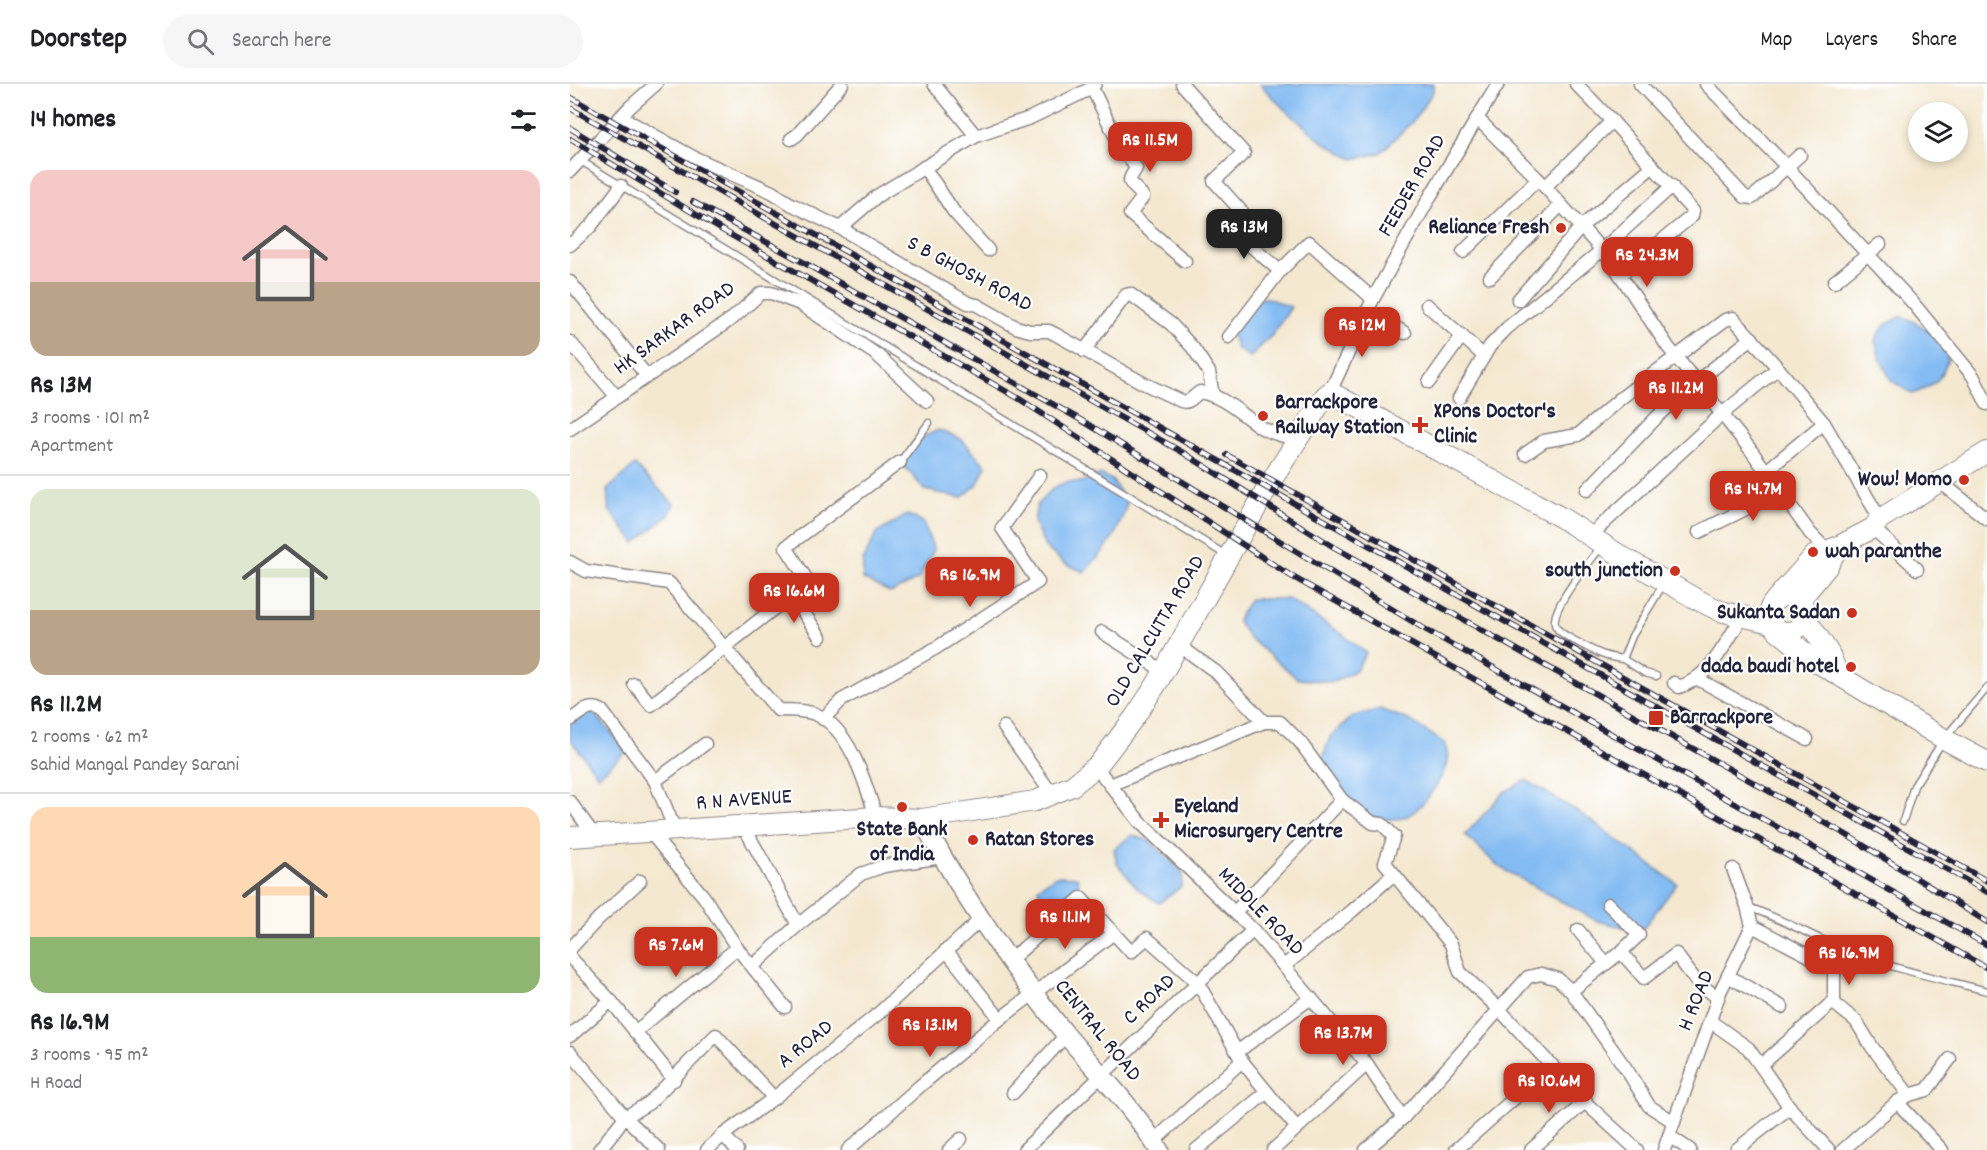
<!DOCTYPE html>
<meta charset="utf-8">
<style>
body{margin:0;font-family:Dekko,sans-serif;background:#f6f6f6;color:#202124;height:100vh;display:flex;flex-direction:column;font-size:22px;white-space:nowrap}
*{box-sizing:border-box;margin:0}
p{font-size:20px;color:#757577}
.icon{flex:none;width:33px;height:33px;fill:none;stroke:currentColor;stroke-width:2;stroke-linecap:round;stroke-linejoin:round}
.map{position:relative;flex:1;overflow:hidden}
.panel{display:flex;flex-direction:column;background:#fff;width:570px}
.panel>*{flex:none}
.fabs{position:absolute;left:1338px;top:18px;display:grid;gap:12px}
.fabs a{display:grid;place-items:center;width:60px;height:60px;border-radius:50%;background:#fff;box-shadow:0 3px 9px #0003;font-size:30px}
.price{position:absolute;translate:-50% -51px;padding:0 14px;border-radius:12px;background:#c8321e;color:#fff;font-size:20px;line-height:39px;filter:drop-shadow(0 2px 3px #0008)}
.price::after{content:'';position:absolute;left:50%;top:36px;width:18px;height:14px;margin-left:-9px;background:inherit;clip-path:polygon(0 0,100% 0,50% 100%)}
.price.on{background:#222;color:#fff}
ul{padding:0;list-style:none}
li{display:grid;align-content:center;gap:12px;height:318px;padding:0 30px}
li+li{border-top:2px solid #e0e0e0}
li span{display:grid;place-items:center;height:186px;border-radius:18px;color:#555}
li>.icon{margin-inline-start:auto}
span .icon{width:108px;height:108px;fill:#fffc;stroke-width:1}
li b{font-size:26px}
h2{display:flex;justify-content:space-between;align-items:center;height:72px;padding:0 30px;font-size:26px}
header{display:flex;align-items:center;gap:36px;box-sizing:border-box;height:84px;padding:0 30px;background:#fff;border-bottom:2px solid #e0e0e0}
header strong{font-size:28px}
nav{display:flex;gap:33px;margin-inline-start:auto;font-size:21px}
.search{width:420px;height:54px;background:#f6f6f6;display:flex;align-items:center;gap:15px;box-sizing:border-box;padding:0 21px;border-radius:33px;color:#757577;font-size:22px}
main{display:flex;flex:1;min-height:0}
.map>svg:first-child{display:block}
</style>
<header>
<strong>Doorstep</strong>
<div class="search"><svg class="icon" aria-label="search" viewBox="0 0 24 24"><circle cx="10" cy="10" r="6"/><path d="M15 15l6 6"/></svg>Search here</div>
<nav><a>Map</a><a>Layers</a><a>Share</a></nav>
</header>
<main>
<section class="panel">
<h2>14 homes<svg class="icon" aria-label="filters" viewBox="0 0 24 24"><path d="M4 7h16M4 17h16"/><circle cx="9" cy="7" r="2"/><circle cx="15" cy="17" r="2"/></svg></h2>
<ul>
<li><span style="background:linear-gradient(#f6c9c9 60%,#b9a48a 0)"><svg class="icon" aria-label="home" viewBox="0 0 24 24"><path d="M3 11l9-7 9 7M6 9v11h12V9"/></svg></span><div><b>Rs 13M</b><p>3 rooms · 101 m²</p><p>Apartment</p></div></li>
<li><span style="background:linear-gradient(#dfe7d0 65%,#b9a48a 0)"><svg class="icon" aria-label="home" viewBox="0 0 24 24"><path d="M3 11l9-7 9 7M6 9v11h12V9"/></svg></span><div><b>Rs 11.2M</b><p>2 rooms · 62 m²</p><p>Sahid Mangal Pandey Sarani</p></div></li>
<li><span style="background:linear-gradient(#ffd9b3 70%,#8fb573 0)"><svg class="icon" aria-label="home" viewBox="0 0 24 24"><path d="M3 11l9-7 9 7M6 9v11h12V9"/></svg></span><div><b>Rs 16.9M</b><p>3 rooms · 95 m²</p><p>H Road</p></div></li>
</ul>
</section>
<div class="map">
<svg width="1417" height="1066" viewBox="0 0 1417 1066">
<rect width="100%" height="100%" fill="#fff"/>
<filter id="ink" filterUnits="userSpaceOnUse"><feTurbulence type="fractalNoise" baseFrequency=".0167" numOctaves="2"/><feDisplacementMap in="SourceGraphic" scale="12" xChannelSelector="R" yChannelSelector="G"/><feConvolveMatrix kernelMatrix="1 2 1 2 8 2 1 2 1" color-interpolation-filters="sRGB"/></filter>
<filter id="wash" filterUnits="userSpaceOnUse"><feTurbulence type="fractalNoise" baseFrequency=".008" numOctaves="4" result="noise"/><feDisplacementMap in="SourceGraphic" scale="24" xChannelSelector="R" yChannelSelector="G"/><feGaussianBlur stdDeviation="1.35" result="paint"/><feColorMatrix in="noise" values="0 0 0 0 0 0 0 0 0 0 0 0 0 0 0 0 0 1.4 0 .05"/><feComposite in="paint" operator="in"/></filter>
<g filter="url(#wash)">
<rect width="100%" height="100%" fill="#f4e8d0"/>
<g fill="#83bbf3" stroke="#526e97" stroke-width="1.5">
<path d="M690 0H863V8L843 37 810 69 783 75 753 58 714 25Z"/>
<path d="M697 214 721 223 703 250 680 273 667 265 661 249 687 215Z"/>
<path d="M1332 232C1355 242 1368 251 1378 275 1370 298 1364 302 1342 310L1321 296 1310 275 1305 256 1315 241Z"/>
<path d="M368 346 391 355 416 382 407 401 391 414 355 406 334 382 343 358Z"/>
<path d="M65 381 104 420 99 431 65 459 39 426 37 406Z"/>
<path d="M530 390 542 396 557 419C548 451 537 465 514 488L494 479 475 463 464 438 467 421 483 404 496 398H511Z"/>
<path d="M337 431 353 438 364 466 348 495 321 509 293 495V476L307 449Z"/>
<path d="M680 515H718L772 550 796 569 786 586 764 598 728 595 678 553 667 536Z"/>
<path d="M20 624 57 667 28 692 0 655V639Z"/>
<path d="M810 625 841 637 874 659C876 664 879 672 877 677 874 694 851 727 835 733 821 738 806 734 792 732L750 683 760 653 782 633Z"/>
<path d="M956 696 1016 733 1107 800 1071 847 1027 837 929 783 895 751 934 708Z"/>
<path d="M562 751 580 757 613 789 611 803 589 819 569 806 547 780 544 765Z"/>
<path d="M486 792 507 793 510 806 490 825 480 829 470 815 468 803Z"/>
</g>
</g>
<g filter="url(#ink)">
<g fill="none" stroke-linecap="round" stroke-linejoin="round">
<g stroke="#8b8586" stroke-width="9">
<g id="lane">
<path d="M11 77 656 471"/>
<path d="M330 378 359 339"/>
<path d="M1031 463C1021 476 977 527 986 543 991 551 1002 555 1009 559 1026 568 1034 573 1053 575"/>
<path d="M1086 592 1075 589 1053 575 1062 552 1094 499"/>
<path d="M1333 737 1344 702 1374 655 1417 604"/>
<path d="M1178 823C1213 835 1245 854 1279 868 1324 885 1371 895 1417 907"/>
</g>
</g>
<g stroke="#8b8586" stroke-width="15">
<g id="street">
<path d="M364 0 406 52"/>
<path d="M612 0 674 69 644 97 673 129 660 144 710 187 739 158 803 215"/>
<path d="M1006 0 1042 37 1123 127 1122 132 1050 191"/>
<path d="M1070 0 1175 113 1182 114 1230 71"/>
<path d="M1136 0 1217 83 1343 219 1403 292 1417 320"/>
<path d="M522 4 547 56 566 84C565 87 559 94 560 97 561 102 571 108 573 113L560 130 615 177"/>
<path d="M51 33 123 73 202 108 221 120 270 144 398 219 407 221 446 243 460 247H479L485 250 573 299 611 317C620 320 623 312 630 308 654 312 672 331 692 344 703 350 716 352 728 356"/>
<path d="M907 34 968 95 1039 174 1098 263 1180 365 1240 449 1260 470"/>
<path d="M221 55 227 51 272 0"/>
<path d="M354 83 384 128 418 166"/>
<path d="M0 87 60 23 86 0"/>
<path d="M975 103 1042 37"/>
<path d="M270 144 307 112 406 52 460 34 522 4 525 0"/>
<path d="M0 161 21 142 51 102"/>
<path d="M893 168 968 95"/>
<path d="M920 193 991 121"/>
<path d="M0 198 77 292"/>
<path d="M1264 198 1310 160"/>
<path d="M948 216 1012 142 1083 82"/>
<path d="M857 221 914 272"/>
<path d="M797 227 835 249"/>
<path d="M659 253 710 187"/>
<path d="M0 258 47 313"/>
<path d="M514 267 556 211 560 210 601 240 623 264 639 288 643 312"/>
<path d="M859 298 892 252"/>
<path d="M760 308 803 215 861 111 928 0"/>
<path d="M889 314 920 262 937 244 1032 166 1102 102"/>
<path d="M0 345 163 234 191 209H201L230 220 270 246 307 271 357 317"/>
<path d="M955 370 974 357 1008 351 1051 314 1155 236 1163 234 1208 284 1254 339 1310 435"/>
<path d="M1195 388 1254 339"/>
<path d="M1369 397 1417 435"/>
<path d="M1017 406 1088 332 1126 298 1182 254"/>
<path d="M1303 444 1347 485"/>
<path d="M1129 448 1206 410 1209 406"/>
<path d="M1020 452 1152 330 1208 284"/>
<path d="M0 478 16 487 99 499 208 626C220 626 234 626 245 630 280 643 296 701 306 733"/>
<path d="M222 511 250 553"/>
<path d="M532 548 595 588"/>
<path d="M610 562 646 588 694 638"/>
<path d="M1126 594 1237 655"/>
<path d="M1104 599 1109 603C1140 594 1156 558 1172 533"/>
<path d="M64 600 81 621 234 501 237 496 216 463 330 378"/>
<path d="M253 635 272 616 366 564 468 498 432 444 470 391"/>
<path d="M0 636C10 630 20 619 32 627L85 697 105 746"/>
<path d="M434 643 482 710"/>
<path d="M525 682 570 738 683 846 797 980"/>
<path d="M85 697 135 660"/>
<path d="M540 701 694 638H710L730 658 772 716 803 739 812 740 824 752 815 779 881 860 890 888 929 925 1019 1022 1067 1066"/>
<path d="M0 718 24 751"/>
<path d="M173 741 228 841"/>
<path d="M79 747 134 813 167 864 215 923"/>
<path d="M665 828 772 716"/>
<path d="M1182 842 1264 885V917L1191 981"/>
<path d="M1008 846 1036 879"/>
<path d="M0 865 28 835 70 797"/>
<path d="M376 866 430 935"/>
<path d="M1051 868 1074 894 1106 870 1126 897 1148 914"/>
<path d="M0 873 41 917 104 996"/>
<path d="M440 876 511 814 561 868 577 854 628 899 672 977 697 1008"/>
<path d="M183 882 228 841 291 790 314 782 372 773"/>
<path d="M714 882 782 827 824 790"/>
<path d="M1158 892 1212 923"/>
<path d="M1001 907 1051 868 1069 851 1038 820"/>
<path d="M1264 917 1266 921 1286 937 1302 963 1339 1011"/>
<path d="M1140 937 1178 964 1221 1025 1259 1066"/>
<path d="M65 948 167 864"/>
<path d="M0 952 41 917"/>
<path d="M0 968 55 1033 89 1066"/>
<path d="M667 968 741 914"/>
<path d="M443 1009 496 951"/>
<path d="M1327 1018 1372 1066"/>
<path d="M153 1051 167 1066"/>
<path d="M1099 1052 1120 1066"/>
<path d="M584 1057 672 977"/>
<path d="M29 1066 55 1033 79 1019 146 951 204 1014"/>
<path d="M137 1066 153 1051 204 1014 309 929 411 835"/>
<path d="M278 1066 350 1002 430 935 544 849"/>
<path d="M379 1066 391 1055"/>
<path d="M454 1066 683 846"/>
<path d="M626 1066 697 1008 727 1044"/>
<path d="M703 1066 797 980 833 1034"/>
<path d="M796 1066 833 1034 958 893 971 890 988 895 1001 907 1057 986 1079 1022 1104 1038"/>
<path d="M886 1066 982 981"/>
<path d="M961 1066 1016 1017"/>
<path d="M1094 1066 1150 908 1182 842 1177 822 1163 785"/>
<path d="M1166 1066 1220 1023"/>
<path d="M1273 1066 1327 1018 1339 1011 1357 1006 1380 975"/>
</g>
</g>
<g stroke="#8b8586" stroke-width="21">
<path id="secondary" d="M352 735C391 811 443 885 497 952 528 989 564 1024 589 1066"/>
</g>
<g stroke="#8b8586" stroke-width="22">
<g id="primary">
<circle cx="1217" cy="530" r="18"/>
<path d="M1206 515 1245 471 1269 462 1303 444 1310 435 1417 368"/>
<path d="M1230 516 1257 483 1269 462"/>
<path d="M1235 533 1259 569 1267 588"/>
<path d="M1207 546 1245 577 1374 655 1417 678"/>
<path d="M0 753 306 733 352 735 465 717 502 702 528 681 564 634 586 601 702 396 755 312 760 308 992 434 1051 472 1126 515 1150 527 1201 539"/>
</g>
</g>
<use href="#lane" stroke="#fff" stroke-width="6"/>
<use href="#street" stroke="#fff" stroke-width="12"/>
<use href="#secondary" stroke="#fff" stroke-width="18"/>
<use href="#primary" stroke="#fff" stroke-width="20"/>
<g stroke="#22223b" stroke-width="6">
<g id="rail">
<path d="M0 13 1417 808"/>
<path d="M0 24 612 368 764 463 1275 750 1417 838"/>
<path d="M0 44 105 108"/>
<path d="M0 55 152 146 448 314 721 492 1417 884"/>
<path d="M123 118 231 177 516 339 858 547 1417 861"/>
<path d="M657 371 1417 797"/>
</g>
</g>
<use href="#rail" stroke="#fff" stroke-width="4" stroke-dasharray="11" stroke-linecap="butt"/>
</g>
</g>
<g fill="#c8321e" stroke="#fff" stroke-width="2">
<circle cx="991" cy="144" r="6"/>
<circle cx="693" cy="332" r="6"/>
<path d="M847 332h6v6h6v6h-6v6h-6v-6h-6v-6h6z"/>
<circle cx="1394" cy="396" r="6"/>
<circle cx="1243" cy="468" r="6"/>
<circle cx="1105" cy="487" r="6"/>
<circle cx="1282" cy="529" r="6"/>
<circle cx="1281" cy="583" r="6"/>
<rect x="1078" y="626" width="16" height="16" rx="3"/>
<circle cx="332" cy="723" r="6"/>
<path d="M588 727h6v6h6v6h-6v6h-6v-6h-6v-6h6z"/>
<circle cx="403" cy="756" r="6"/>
</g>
<g text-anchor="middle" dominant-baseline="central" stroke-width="4.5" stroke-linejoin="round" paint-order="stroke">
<g font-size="22" fill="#22223b" stroke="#fff">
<text transform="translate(843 102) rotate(-60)">FEEDER ROAD</text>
<text transform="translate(399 191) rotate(28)">S B GHOSH ROAD</text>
<text transform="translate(105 245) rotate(-36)">HK SARKAR ROAD</text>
<text transform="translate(586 548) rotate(-59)">OLD CALCUTTA ROAD</text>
<text transform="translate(174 717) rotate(-4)">R N AVENUE</text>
<text transform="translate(690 828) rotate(46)">MIDDLE ROAD</text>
<text transform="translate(580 916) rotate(-44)">C ROAD</text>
<text transform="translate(1127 917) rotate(-68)">H ROAD</text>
<text transform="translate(527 947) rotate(51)">CENTRAL ROAD</text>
<text transform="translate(236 961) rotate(-39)">A ROAD</text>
</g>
<g font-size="22" font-weight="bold" fill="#22223b" stroke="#fff" text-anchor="start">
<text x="979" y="144" text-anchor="end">Reliance Fresh</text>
<text x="705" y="319">Barrackpore<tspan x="705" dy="25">Railway Station</tspan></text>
<text x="864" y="328">XPons Doctor's<tspan x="864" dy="25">Clinic</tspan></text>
<text x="1382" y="396" text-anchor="end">Wow! Momo</text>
<text x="1255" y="468">wah paranthe</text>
<text x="1093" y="487" text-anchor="end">south junction</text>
<text x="1270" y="529" text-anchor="end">Sukanta Sadan</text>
<text x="1269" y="583" text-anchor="end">dada baudi hotel</text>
<text x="1100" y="634">Barrackpore</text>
<text x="604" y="723">Eyeland<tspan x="604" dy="25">Microsurgery Centre</tspan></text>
<text x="332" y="746" text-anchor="middle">State Bank<tspan x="332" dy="25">of India</tspan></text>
<text x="415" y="756">Ratan Stores</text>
</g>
</g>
</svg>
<div class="fabs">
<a><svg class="icon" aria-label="layers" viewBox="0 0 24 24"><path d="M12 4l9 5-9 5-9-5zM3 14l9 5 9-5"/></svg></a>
</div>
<b class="price" style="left:580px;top:89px">Rs 11.5M</b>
<b class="price on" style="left:674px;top:176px">Rs 13M</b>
<b class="price" style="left:1077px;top:204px">Rs 24.3M</b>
<b class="price" style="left:792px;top:274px">Rs 12M</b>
<b class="price" style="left:1106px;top:337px">Rs 11.2M</b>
<b class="price" style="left:1183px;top:438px">Rs 14.7M</b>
<b class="price" style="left:400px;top:524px">Rs 16.9M</b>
<b class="price" style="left:224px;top:540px">Rs 16.6M</b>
<b class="price" style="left:495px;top:866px">Rs 11.1M</b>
<b class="price" style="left:106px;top:894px">Rs 7.6M</b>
<b class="price" style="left:1279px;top:902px">Rs 16.9M</b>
<b class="price" style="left:360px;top:974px">Rs 13.1M</b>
<b class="price" style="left:773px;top:982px">Rs 13.7M</b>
<b class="price" style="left:979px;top:1030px">Rs 10.6M</b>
</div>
</main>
